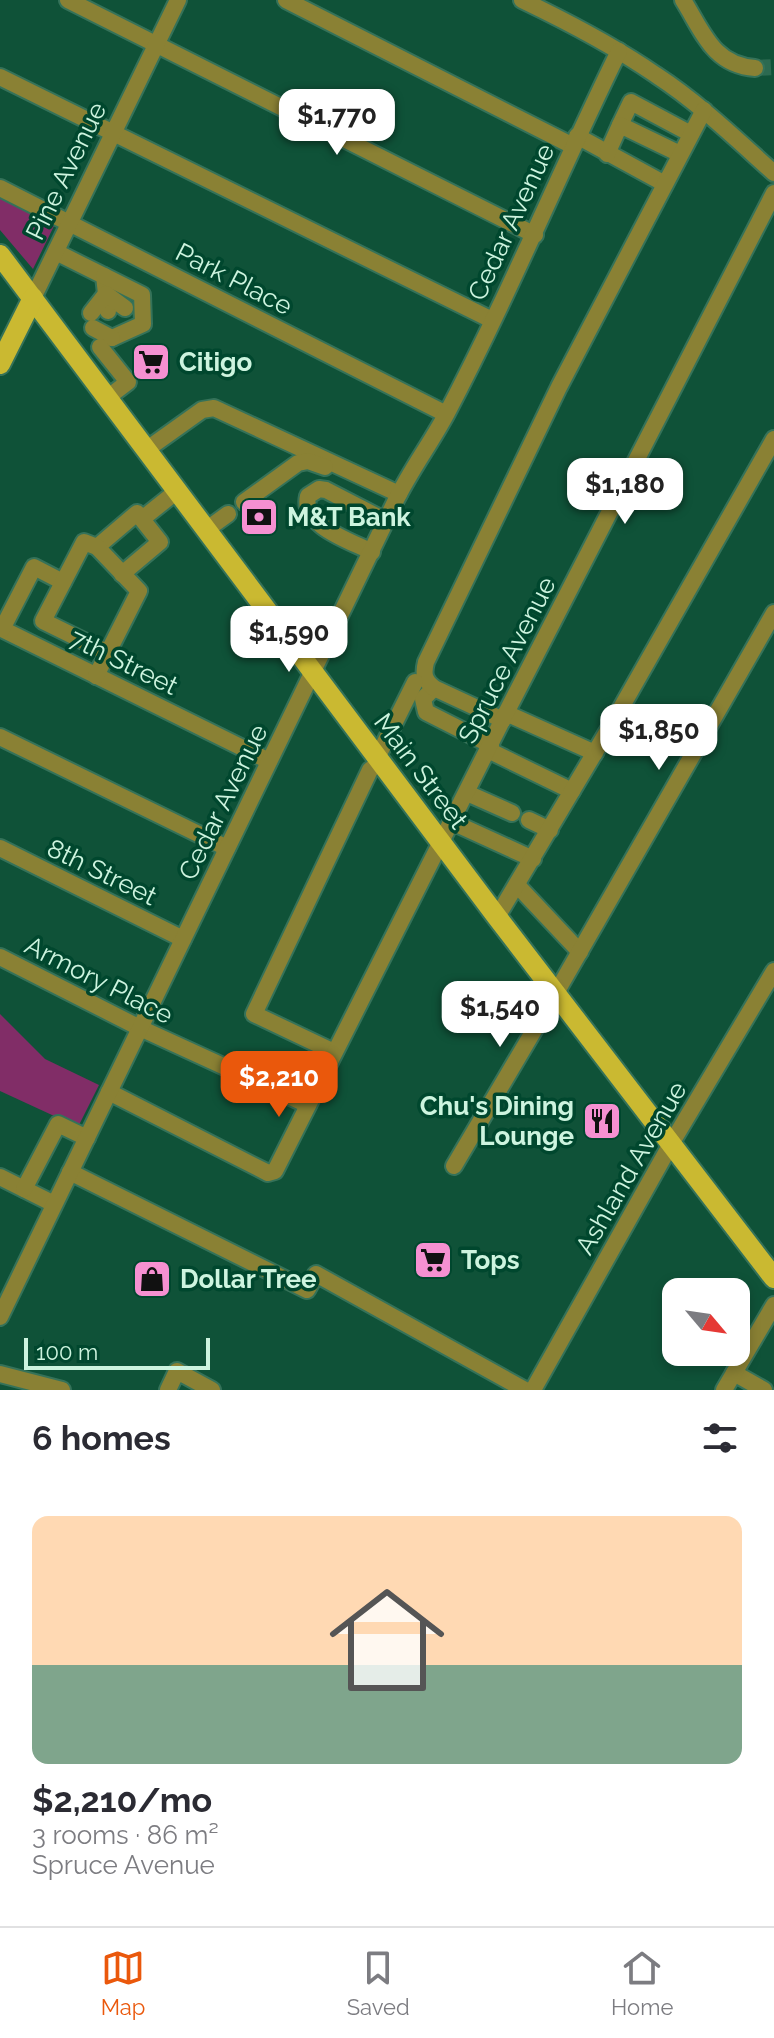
<!DOCTYPE html>
<meta charset="utf-8">
<style>
body{margin:0;font-family:Raleway,sans-serif;background:#f7f7f7;color:#2b2b33;height:100vh;display:flex;flex-direction:column;font-size:30px;white-space:nowrap}
*{box-sizing:border-box;margin:0}
p{font-size:26px;color:#7c7c81}
.icon{flex:none;width:44px;height:44px;fill:none;stroke:currentColor;stroke-width:2;stroke-linecap:round;stroke-linejoin:round}
.map{position:relative;height:1390px;overflow:hidden}
.panel{display:flex;flex-direction:column;background:#fff;flex:1}
.panel>*{flex:none}
.needle{width:52px;rotate:119deg}
.fabs{position:absolute;left:662px;top:1278px;display:grid;gap:16px}
.fabs a{display:grid;place-items:center;width:88px;height:88px;border-radius:16px;background:#fff;box-shadow:0 4px 12px #0003;font-size:40px}
.scale{position:absolute;left:24px;bottom:20px;width:186px;box-sizing:border-box;padding-left:8px;border:4px solid #cdf4df;border-top:0;font-size:22px;line-height:28px;white-space:nowrap;color:#cdf4df;-webkit-text-stroke:6px #00472e;paint-order:stroke}
.price{position:absolute;translate:-50% -68px;padding:0 18px;border-radius:16px;background:#fff;color:#222;font-size:26px;line-height:52px;filter:drop-shadow(0 2px 4px #0008)}
.price::after{content:'';position:absolute;left:50%;top:48px;width:24px;height:18px;margin-left:-12px;background:inherit;clip-path:polygon(0 0,100% 0,50% 100%)}
.price.current{background:#ea580c;color:#fff}
ul{padding:0;list-style:none}
li{display:grid;align-content:center;gap:16px;height:424px;padding:0 32px}
li span{display:grid;place-items:center;height:248px;border-radius:16px;color:#555}
li>.icon{margin-inline-start:auto}
span .icon{width:144px;height:144px;fill:#fffc;stroke-width:1}
li b{font-size:34px}
h2{display:flex;justify-content:space-between;align-items:center;height:96px;padding:0 32px;font-size:34px}
.tabs{display:flex;justify-content:space-around;align-items:center;height:112px;border-top:2px solid #e1e1e2;background:#fff;font-size:22px;color:#7c7c81}
.tabs a{display:grid;justify-items:center;gap:4px}
.tabs .current{color:#ea580c}
.map>svg:first-child{display:block}
</style>
<div class="map">
<svg width="774" height="1390" viewBox="0 0 774 1390">
<rect width="100%" height="100%" fill="#0f5238"/>
<g fill="#812d67">
<path d="M0 197 54 226 33 269 0 230Z"/>
<path d="M0 1014 45 1059 99 1085 78 1127 0 1091Z"/>
</g>
<g fill="none" stroke-linecap="round" stroke-linejoin="round">
<path stroke="#2c6a51" stroke-width="16" stroke-dasharray="16 8" stroke-linecap="butt" d="M755 68 774 67"/>
<g stroke="#357259" stroke-width="20">
<g id="minor">
<path d="M68 0 535 235"/>
<path d="M286 0 573 146"/>
<path d="M522 0C568 22 614 46 656 75 699 103 736 139 774 173"/>
<path d="M683 0C703 32 713 65 755 68"/>
<path d="M0 77 492 320"/>
<path d="M620 125 631 102 691 134"/>
<path d="M577 136 665 184"/>
<path d="M607 154 620 125 680 154"/>
<path d="M0 188 446 414"/>
<path d="M56 252 104 276 108 311"/>
<path d="M104 276 142 295 143 324 112 338"/>
<path d="M33 298 178 0"/>
<path d="M91 313 106 294 125 308"/>
<path d="M93 328 112 338"/>
<path d="M100 347 128 382 107 398"/>
<path d="M146 450 202 410 214 408 399 494"/>
<path d="M244 502 298 463 308 461 325 467"/>
<path d="M142 519 177 491"/>
<path d="M206 530 228 514"/>
<path d="M97 547 137 513 160 542 122 574"/>
<path d="M372 552C351 541 301 526 308 496L319 489 326 490 386 521"/>
<path d="M0 628 269 761"/>
<path d="M2 629 34 567 63 582"/>
<path d="M96 676 139 591 97 547 84 542 43 621 108 653"/>
<path d="M434 688 423 699 426 712 491 745"/>
<path d="M506 713 595 753"/>
<path d="M503 720 434 688C424 680 423 674 426 662L559 387 704 110"/>
<path d="M0 737 227 848"/>
<path d="M488 750 572 791"/>
<path d="M377 758 415 682"/>
<path d="M467 793 512 813"/>
<path d="M529 820 550 830"/>
<path d="M452 822 533 859"/>
<path d="M0 848 183 939"/>
<path d="M517 885 580 952"/>
<path d="M497 917 613 722 774 439"/>
<path d="M0 957 140 1028 308 1105"/>
<path d="M334 1052 254 1014 370 770 380 762"/>
<path d="M109 1092 268 1173 275 1171 506 713 774 193"/>
<path d="M454 1166 556 993 774 613"/>
<path d="M70 1172 307 1290 316 1274 525 1390"/>
<path d="M0 1177 54 1204"/>
<path d="M24 1189 58 1124 87 1138"/>
<path d="M0 1317 395 502C410 471 431 443 447 413 509 295 560 171 619 51"/>
<path d="M734 1373 764 1390"/>
<path d="M0 1374 62 1390"/>
<path d="M168 1390 177 1371 212 1390"/>
<path d="M533 1390 671 1144 774 971"/>
<path d="M724 1390 774 1305"/>
</g>
</g>
<g stroke="#357259" stroke-width="24">
<g id="major">
<path d="M0 255 497 917 774 1278"/>
<path d="M0 364 33 298"/>
</g>
</g>
<use href="#minor" stroke="#8a8134" stroke-width="16"/>
<use href="#major" stroke="#cab931" stroke-width="20"/>
</g>
<defs>
<g id="supermarket-square" transform="scale(2)"><rect x="-9" y="-9" width="18" height="18" rx="4" fill="#f590d1" stroke="#00472e"/><path d="M-6-5.5h2.5l.6 2H6L4.5 2H-2.5L-4.4-4H-6ZM-1.5 3.2a1.3 1.3 0 1 0 .1 0ZM3 3.2a1.3 1.3 0 1 0 .1 0Z" fill="#111"/></g>
<g id="bank-square" transform="scale(2)"><rect x="-9" y="-9" width="18" height="18" rx="4" fill="#f590d1" stroke="#00472e"/><path d="M-6-4H6V4H-6ZM0-2.3a2.3 2.3 0 1 0 0 4.6a2.3 2.3 0 1 0 0-4.6Z" fill="#111"/></g>
<g id="restaurant-square" transform="scale(2)"><rect x="-9" y="-9" width="18" height="18" rx="4" fill="#f590d1" stroke="#00472e"/><path d="M-5-6h1v4h1v-4h1v4h1v-4h1v5L-1.5 .5V6h-2V.5L-5-1ZM5-6V6H3V1.5H1.5Q1.5-4 5-6Z" fill="#111"/></g>
<g id="shop-square" transform="scale(2)"><rect x="-9" y="-9" width="18" height="18" rx="4" fill="#f590d1" stroke="#00472e"/><path d="M-5-2.5h2.3a2.7 3.5 0 0 1 5.4 0H5L5.5 6h-11ZM-1.5-2.5h3a1.5 2.3 0 0 0-3 0Z" fill="#111"/></g>
</defs>
<g fill-rule="evenodd">
<use href="#supermarket-square" x="151" y="362"/>
<use href="#bank-square" x="259" y="517"/>
<use href="#restaurant-square" x="602" y="1121"/>
<use href="#supermarket-square" x="433" y="1260"/>
<use href="#shop-square" x="152" y="1279"/>
</g>
<g text-anchor="middle" dominant-baseline="central" stroke-width="7" stroke-linejoin="round" paint-order="stroke">
<g font-size="26" fill="#cdf4df" stroke="#00472e">
<text transform="translate(66 171) rotate(-64)">Pine Avenue</text>
<text transform="translate(511 222) rotate(-65)">Cedar Avenue</text>
<text transform="translate(234 279) rotate(27)">Park Place</text>
<text transform="translate(507 660) rotate(-63)">Spruce Avenue</text>
<text transform="translate(124 662) rotate(26)">7th Street</text>
<text transform="translate(421 771) rotate(53)">Main Street</text>
<text transform="translate(223 802) rotate(-64)">Cedar Avenue</text>
<text transform="translate(102 872) rotate(26)">8th Street</text>
<text transform="translate(99 980) rotate(27)">Armory Place</text>
<text transform="translate(631 1168) rotate(-60)">Ashland Avenue</text>
</g>
<g font-size="26" font-weight="bold" fill="#cdf4df" stroke="#00472e" text-anchor="start">
<text x="179" y="362">Citigo</text>
<text x="287" y="517">M&amp;T Bank</text>
<text x="574" y="1106" text-anchor="end">Chu's Dining<tspan x="574" dy="30">Lounge</tspan></text>
<text x="461" y="1260">Tops</text>
<text x="180" y="1279">Dollar Tree</text>
</g>
</g>
</svg>
<div class="fabs">
<a><svg class="needle" viewBox="-14 -14 28 28"><path d="M0-13l5 13h-10z" fill="#e53935"/><path d="M0 13l5-13h-10z" fill="#7c7c81"/></svg></a>
</div>
<div class="scale">100 m</div>
<b class="price" style="left:337px;top:157px">$1,770</b>
<b class="price" style="left:625px;top:526px">$1,180</b>
<b class="price" style="left:289px;top:674px">$1,590</b>
<b class="price" style="left:659px;top:772px">$1,850</b>
<b class="price" style="left:500px;top:1049px">$1,540</b>
<b class="price current" style="left:279px;top:1119px">$2,210</b>
</div>
<section class="panel">
<h2>6 homes<svg class="icon" aria-label="filters" viewBox="0 0 24 24"><path d="M4 7h16M4 17h16"/><circle cx="9" cy="7" r="2"/><circle cx="15" cy="17" r="2"/></svg></h2>
<ul>
<li><span style="background:linear-gradient(#ffd9b3 60%,#7fa58c 0)"><svg class="icon" aria-label="home" viewBox="0 0 24 24"><path d="M3 11l9-7 9 7M6 9v11h12V9"/></svg></span><div><b>$2,210/mo</b><p>3 rooms · 86 m²</p><p>Spruce Avenue</p></div></li>
</ul>
</section>
<nav class="tabs">
<a class="current"><svg class="icon" aria-label="map" viewBox="0 0 24 24"><path d="M3 6l6-2 6 2 6-2v14l-6 2-6-2-6 2zM9 4v14M15 6v14"/></svg>Map</a>
<a><svg class="icon" aria-label="saved" viewBox="0 0 24 24"><path d="M7 4h10v16l-5-4-5 4z"/></svg>Saved</a>
<a><svg class="icon" aria-label="home" viewBox="0 0 24 24"><path d="M3 11l9-7 9 7M6 9v11h12V9"/></svg>Home</a>
</nav>
